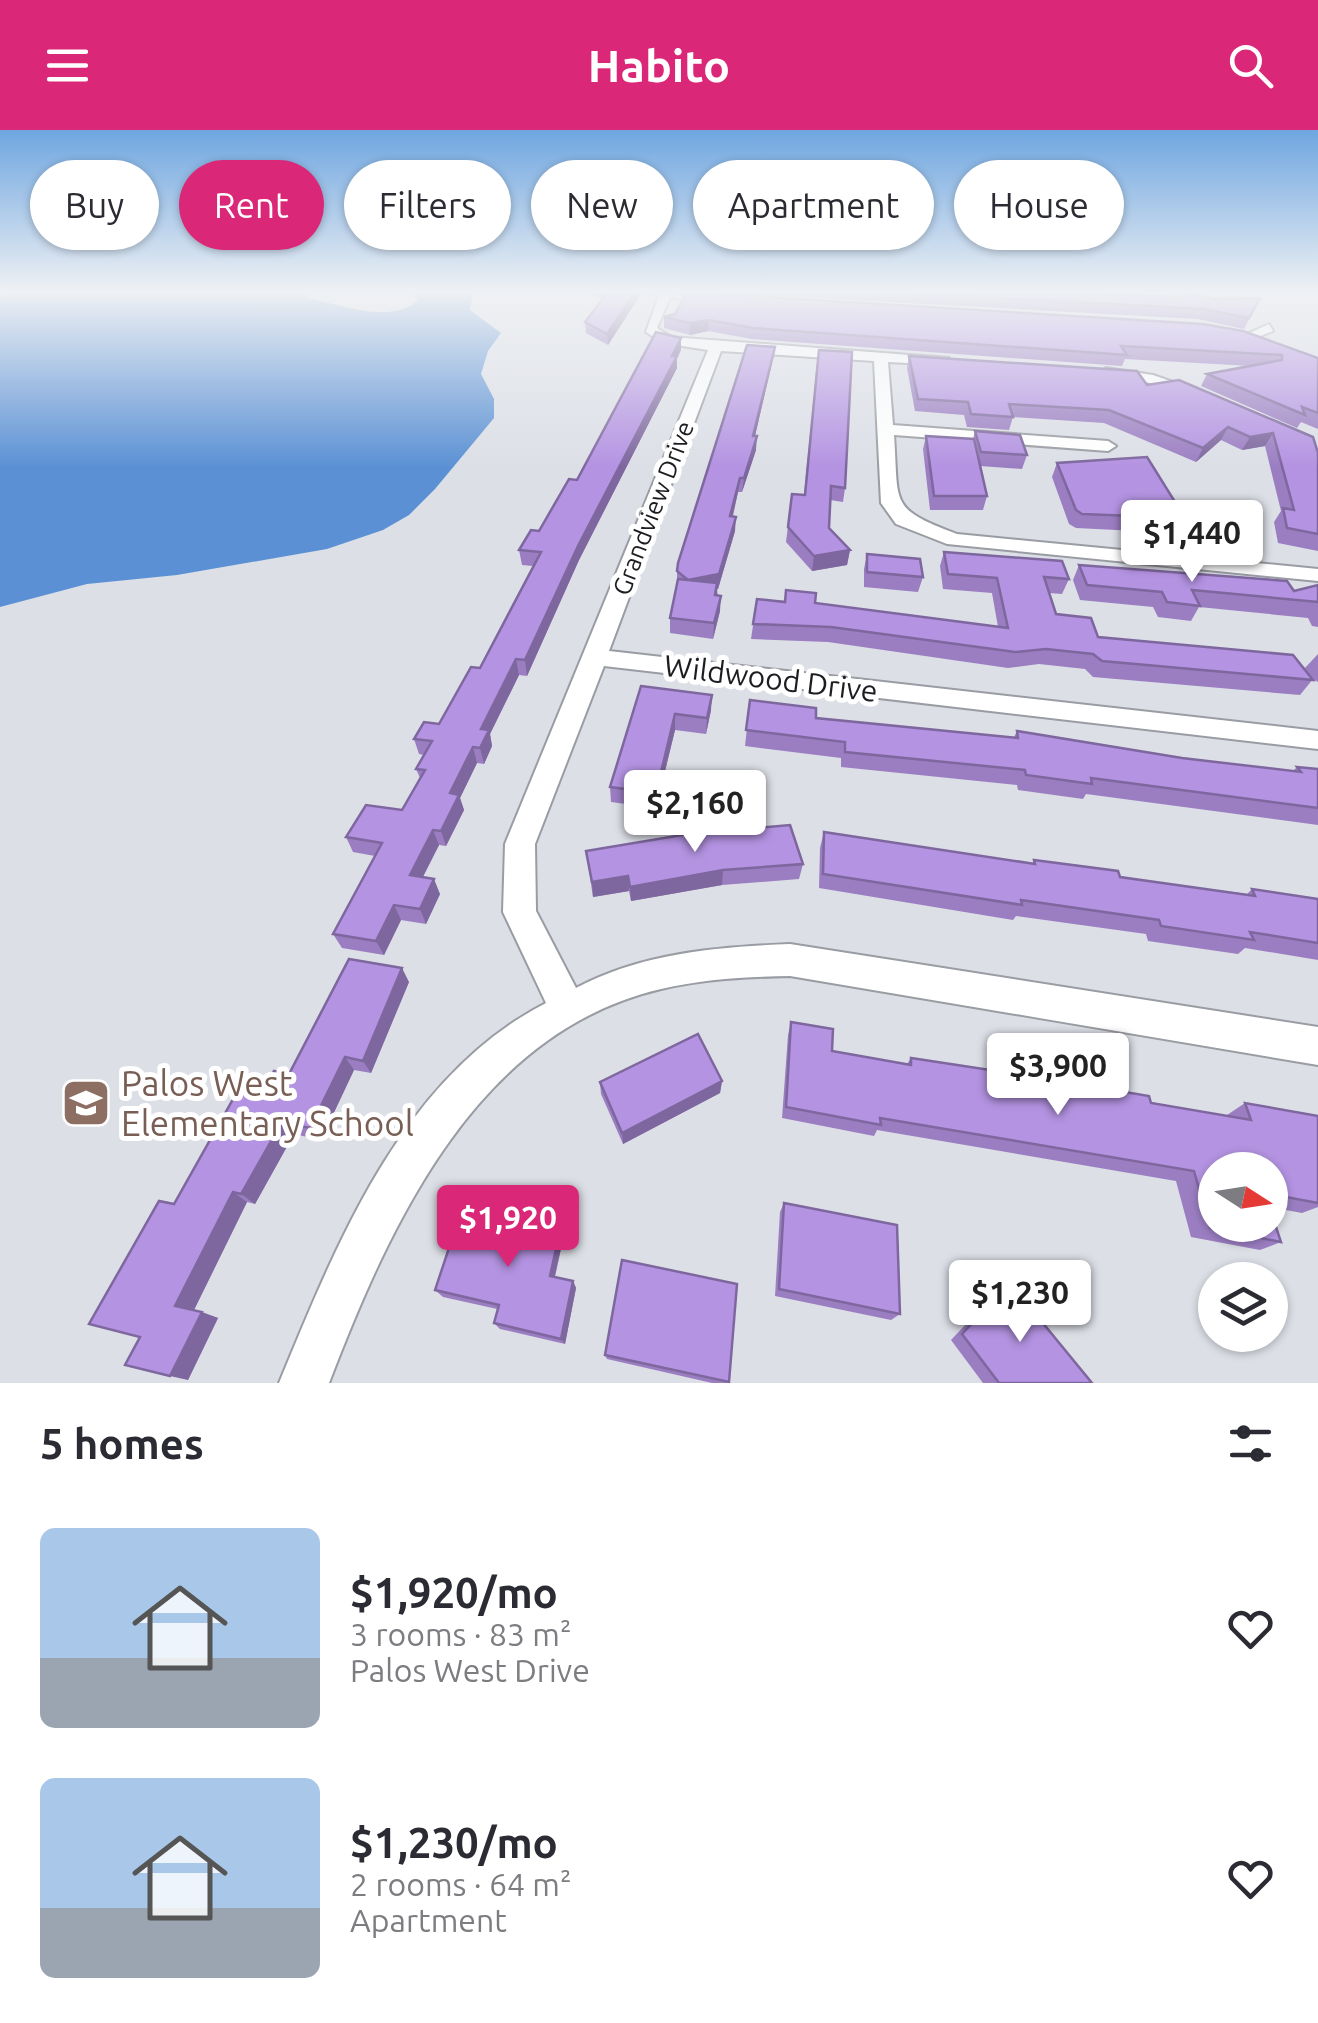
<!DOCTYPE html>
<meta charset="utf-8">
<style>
body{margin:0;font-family:Ubuntu,sans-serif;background:#f2f2f3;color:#2b2b33;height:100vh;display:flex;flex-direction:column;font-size:38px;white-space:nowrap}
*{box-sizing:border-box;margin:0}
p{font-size:32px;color:#7c7c81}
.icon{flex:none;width:55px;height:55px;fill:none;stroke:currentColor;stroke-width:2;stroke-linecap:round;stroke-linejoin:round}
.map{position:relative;height:1253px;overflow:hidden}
.panel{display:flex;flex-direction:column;background:#fff;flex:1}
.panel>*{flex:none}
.guide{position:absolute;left:30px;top:30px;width:1260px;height:90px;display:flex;gap:20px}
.needle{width:65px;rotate:102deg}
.controls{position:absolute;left:1198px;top:1022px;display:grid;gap:20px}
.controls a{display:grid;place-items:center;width:90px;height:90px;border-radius:50%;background:#fff;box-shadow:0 2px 8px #0004;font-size:50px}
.price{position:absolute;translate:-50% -85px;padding:0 22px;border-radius:10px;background:#fff;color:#222;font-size:32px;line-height:65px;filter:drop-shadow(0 2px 5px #0008)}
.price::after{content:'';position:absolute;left:50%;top:60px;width:30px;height:22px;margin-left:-15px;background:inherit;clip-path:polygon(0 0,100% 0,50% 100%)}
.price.on{background:#db2777;color:#fff}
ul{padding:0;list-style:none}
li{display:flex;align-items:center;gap:30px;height:250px;padding:0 40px}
li span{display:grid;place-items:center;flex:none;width:280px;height:200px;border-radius:15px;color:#555}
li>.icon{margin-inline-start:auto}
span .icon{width:120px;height:120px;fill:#fffc;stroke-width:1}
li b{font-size:42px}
h2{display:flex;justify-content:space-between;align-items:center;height:120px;padding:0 40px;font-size:42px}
.tag{padding:0 35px;border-radius:45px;background:#fff;box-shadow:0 2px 8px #0004;font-size:35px;line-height:90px}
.tag.on{background:#db2777;color:#fff}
header{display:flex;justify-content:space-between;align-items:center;height:130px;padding:0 40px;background:#db2777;color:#fff;font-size:45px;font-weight:600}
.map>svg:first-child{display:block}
</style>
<header><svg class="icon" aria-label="menu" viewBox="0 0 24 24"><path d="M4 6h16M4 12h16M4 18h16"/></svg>Habito<svg class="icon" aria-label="search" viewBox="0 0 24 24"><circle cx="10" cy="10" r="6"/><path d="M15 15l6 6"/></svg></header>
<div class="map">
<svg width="1318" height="1253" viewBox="0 0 1318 1253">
<rect width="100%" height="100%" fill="#dcdfe6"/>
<path fill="#5b91d4" d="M10 162H307L306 168C338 173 390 196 418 170L410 162H473L470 180 501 203 488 221 481 244 494 269V288L435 359 409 385 383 400 327 419 177 445 87 454 0 477V165Z"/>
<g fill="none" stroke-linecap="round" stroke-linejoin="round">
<g stroke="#9a9ca3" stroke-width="4">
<g id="minor">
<path d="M646 162 725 169 719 172 670 167 657 198 671 207 949 228 944 235 888 232 893 295 1108 311 1116 316 1108 321 894 305C899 375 888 378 957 404L1318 439V451L947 414 896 394 881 373 874 231 721 221 609 521 1318 601V619L604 536 535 714 536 781 576 858C642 823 716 817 790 814L1318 897V935L790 846C746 847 704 849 661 859 476 902 390 1094 329 1253H279C337 1113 402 947 546 873L503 782 505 714 708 220 663 213 646 202 659 166Z"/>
<path d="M1269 194 1273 201 1247 211 1241 207Z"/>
<path d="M1106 238 1153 245 1207 264 1200 268 1146 252 1101 245Z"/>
</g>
</g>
<use href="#minor" fill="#fff" fill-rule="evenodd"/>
</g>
<g fill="#9b7ec2">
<path d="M593 162H642L608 215 586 203 585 192 603 169 593 164Z"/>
<path d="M707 162H1070L1180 167 1183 162 1213 169 1260 168 1244 199 1198 189Z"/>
<path d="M664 187 1318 228V299L1301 292 1297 298 1201 256 1207 244 1251 236 1125 229 1122 236 752 209 708 201 690 205 664 198Z"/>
<path d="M681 220 677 228V238L579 430 527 546 519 545 490 604 492 616 484 634 477 633 460 668 464 680 446 716 439 715 423 747 440 764 426 794 401 790 384 825 342 818 333 804 375 726 353 722 346 707 402 680 420 648 416 639 424 625 419 624 414 609 439 594 480 538 533 436 522 435 519 420 539 401 577 350Z"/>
<path d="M909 226 1147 255 1179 250 1318 323V421L1278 413 1274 392 1281 381 1265 316 1242 320 1221 310 1196 332 1104 293 1013 287 1009 300 967 297 964 285 915 281 907 238Z"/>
<path d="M773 228 755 306 756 320 742 362H738L733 386 735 401 718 459H717L720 481 713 509 670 503V488L677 456V441Z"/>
<path d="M817 232 845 358 843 372 830 370 829 398 850 420 847 435 812 441 786 412 792 364 804 365Z"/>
<path d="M975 301 1027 325 1022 339 980 336 987 366 983 380H930L923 319 926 306 973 309Z"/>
<path d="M1057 333 1185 388 1177 403 1076 398 1069 394 1052 347Z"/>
<path d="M944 422 1069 449 1062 464 1049 463 1056 484 1098 507 1304 539 1318 524V552L1313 549 1300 565 1093 547 1085 539 1039 534 1008 538 828 512 751 509 757 469 815 473 998 497 992 463 943 459 940 436Z"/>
<path d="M867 424 923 447 918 462 864 457V439Z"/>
<path d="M1079 435 1294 461 1318 455V497L1312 496 1308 488 1199 477 1191 491 1158 487 1153 477 1080 470 1073 450Z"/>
<path d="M641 556 711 580 706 604 675 600 656 678 611 672 610 657Z"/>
<path d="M750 570 816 588 1014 607 1017 601 1182 628 1293 641 1297 637 1318 639V695L1086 664 1083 669 1018 660 1017 655 841 637V628L745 616Z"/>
<path d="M824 702 1032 734 1034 730 1120 747 1247 764 1252 759 1318 769V830L1245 818 1238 824 1148 811 1146 804 1016 786 1013 790 819 758 820 718Z"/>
<path d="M586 721 803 734 799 749 722 755 631 771 629 761 593 767Z"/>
<path d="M409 852 371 943 354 940 321 1010 294 1004 255 1074 247 1072 194 1180 218 1188 188 1250 140 1207 174 1074 264 960 289 944Z"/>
<path d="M791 892 832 921 907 934 911 928 1227 986V985L1245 973 1318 986V1077L1302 1083 1270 1077V1040H1215L1281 1112 1260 1120 1191 1107 1176 1051 877 1000 874 1006 782 988 788 905Z"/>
<path d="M722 951 720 963 623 1014 601 964 600 952Z"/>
<path d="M784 1073 900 1184 891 1190 775 1166 780 1082Z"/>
<path d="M564 1105 555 1147 573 1151 576 1158 565 1214 500 1199 494 1193 497 1179 443 1167 435 1160Z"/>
<path d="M1010 1153 1092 1253H983L951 1210 998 1160Z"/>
<path d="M605 1225 729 1253H712L607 1229Z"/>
</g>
<g fill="#7e679e">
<path d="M635 162H642L608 215 607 204Z"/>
<path d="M709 190 708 201 690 205V193Z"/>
<path d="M681 208V220L677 228V238L579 430 527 546 525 530 578 416Z"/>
<path d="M775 217 773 228 752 319 753 306Z"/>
<path d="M1228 297 1221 310 1196 332 1203 318Z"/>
<path d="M1273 303 1265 316 1242 320 1250 307Z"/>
<path d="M757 306 756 320 742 362 744 348Z"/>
<path d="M740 348 738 362 729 401 730 386Z"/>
<path d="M736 387 735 401 718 459H717L716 468 688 450Z"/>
<path d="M850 420 847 435 812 441 814 426Z"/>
<path d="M721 466 720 481 713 509 714 493Z"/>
<path d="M516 529 519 545 490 604 492 616 484 634 480 618 481 599Z"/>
<path d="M712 565 711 580 706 604 707 588Z"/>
<path d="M675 584V600L656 678V663Z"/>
<path d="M473 617 477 633 460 668 464 680 446 716 441 701 450 663Z"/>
<path d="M433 700 439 715 416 760 410 745Z"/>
<path d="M723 740 722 755 631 771 630 757Z"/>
<path d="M628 746 629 761 593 767 592 752Z"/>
<path d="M434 749 440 764 426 794 420 779Z"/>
<path d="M394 775 401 790 384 825 376 811Z"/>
<path d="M402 838 409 852 371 943 363 931Z"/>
<path d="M345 927 354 940 321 1010 310 998Z"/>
<path d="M722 951 720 963 623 1014 622 1003Z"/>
<path d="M282 992 294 1004 255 1074 241 1064Z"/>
<path d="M233 1062 247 1072 193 1182 175 1176Z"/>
<path d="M561 1096 564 1105 553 1153 550 1146Z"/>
<path d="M573 1151 576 1158 565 1214 561 1209Z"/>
<path d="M202 1182 218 1188 188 1250 170 1246Z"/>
</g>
<g fill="#b493e2" stroke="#7e679e" stroke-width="2.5">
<path d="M608 162H635L607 204 585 192Z"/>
<path d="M687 162 1203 194 1243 201 1318 228V283L1302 277 1305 285 1207 244 1282 230V225L1121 216 1127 225 753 198 709 190 690 193 664 187 675 184Z"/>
<path d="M892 162H1070L1182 167 1184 162H1190L1213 169 1260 168 1249 188 1203 179Z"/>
<path d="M656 202 681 208 672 226H677L578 416 525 530 516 529 481 599 489 600 480 618 473 617 450 663 459 665 441 701 433 700 410 745 434 749 420 779 394 775 376 811 333 804 382 713 346 707 366 675 402 680 425 640 416 639 432 611 414 609 424 592 439 594 471 537 480 538 541 422 519 420 531 400 539 401 569 349 577 350Z"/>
<path d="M747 215 775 217 753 306H757L744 348H740L730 386 736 387 719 444 688 450 677 441 678 433Z"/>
<path d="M819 220 852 222 845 358 831 356 829 398 850 420 814 426 788 397 792 364 805 365Z"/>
<path d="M909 226 1137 241 1147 255 1179 250 1313 307 1318 323V404L1287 398 1283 378 1294 380 1273 303 1250 307 1228 297 1203 318 1109 280 1009 274 1013 287 971 284 968 272 918 269Z"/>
<path d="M975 301 1020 305 1027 325 981 322Z"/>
<path d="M926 306 974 309 987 366H934Z"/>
<path d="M1147 327 1185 388 1082 384 1076 380 1057 333Z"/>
<path d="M944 422 1062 431 1069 449 1044 447 1056 484 1091 488 1098 507 1293 525 1313 550 1102 531 1093 524 1046 519 1015 522 831 497 753 494 757 469 785 472 786 460 816 463 815 473 1008 498 997 448 948 444Z"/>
<path d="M867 424 920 429 923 447 867 442Z"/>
<path d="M1079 435 1287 451 1294 461 1318 455V472L1192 460 1200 476 1167 472 1162 462 1087 455Z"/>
<path d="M678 449 717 453 715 465 721 466 714 493 670 488Z"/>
<path d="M641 556 712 565 707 588 675 584 656 663 610 657Z"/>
<path d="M750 570 816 578V588L1018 608 1017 601 1182 628 1301 642 1297 637 1318 639V678L1091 648 1092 654 1026 645 1025 640 845 622V612L746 600Z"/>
<path d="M790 695 803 734 723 740 630 757 628 746 592 752 586 721 688 704Z"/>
<path d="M824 702 1035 734 1034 730 1118 741 1120 747 1255 766 1252 759 1318 769V813L1250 802 1254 810 1161 796 1159 790 1021 770 1022 775 823 744Z"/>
<path d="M349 829 402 838 363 931 345 927 310 998 282 992 241 1064 233 1062 175 1176 202 1182 170 1246 125 1235 140 1207 89 1194 159 1071 174 1074 241 955 264 960 274 941 289 944Z"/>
<path d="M791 892 833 899 832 921 911 935V928L1043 948 1149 966 1151 973 1251 990 1245 973 1318 986V1073L1270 1064V1040H1215V1095H1270V1079L1281 1112 1210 1098 1194 1041 880 988 881 995 786 977Z"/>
<path d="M698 904 722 951 622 1003 600 952Z"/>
<path d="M784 1073 897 1095 900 1184 779 1159Z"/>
<path d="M463 1076 561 1096 550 1146 573 1151 561 1209 494 1193 499 1175 435 1160Z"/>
<path d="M622 1130 737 1154 729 1252 605 1225Z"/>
<path d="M1010 1153 1092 1253H999L962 1204Z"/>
</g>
<linearGradient id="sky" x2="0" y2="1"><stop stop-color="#6fa6e0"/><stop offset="0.48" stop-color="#eff1f4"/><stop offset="1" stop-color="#eff1f4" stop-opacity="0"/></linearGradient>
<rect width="1318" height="337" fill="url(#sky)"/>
<defs>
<g id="school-square" transform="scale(2.5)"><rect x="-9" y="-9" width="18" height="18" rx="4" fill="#8d6e63" stroke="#fff"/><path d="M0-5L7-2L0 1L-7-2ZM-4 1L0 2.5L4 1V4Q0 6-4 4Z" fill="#fff"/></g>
</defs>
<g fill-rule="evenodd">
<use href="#school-square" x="86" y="973"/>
</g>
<g text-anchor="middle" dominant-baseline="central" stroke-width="10" stroke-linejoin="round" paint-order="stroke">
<g font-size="25" fill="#1c1d20" stroke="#fff">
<text transform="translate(653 378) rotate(-69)">Grandview Drive</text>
</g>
<g font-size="30" fill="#1c1d20" stroke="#fff">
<text transform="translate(771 548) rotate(7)">Wildwood Drive</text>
</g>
<g font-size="35" fill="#785e54" stroke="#fff" text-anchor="start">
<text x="121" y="953">Palos West<tspan x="121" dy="40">Elementary School</tspan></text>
</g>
</g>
</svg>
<div class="controls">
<a><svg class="needle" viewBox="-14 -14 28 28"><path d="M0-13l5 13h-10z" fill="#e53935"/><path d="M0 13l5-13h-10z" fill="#7c7c81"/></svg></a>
<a><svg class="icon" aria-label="layers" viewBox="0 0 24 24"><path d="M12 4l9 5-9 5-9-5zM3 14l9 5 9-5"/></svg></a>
</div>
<b class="price" style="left:1192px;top:455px">$1,440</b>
<b class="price" style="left:695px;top:725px">$2,160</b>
<b class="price" style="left:1058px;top:988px">$3,900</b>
<b class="price on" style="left:508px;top:1140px">$1,920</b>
<b class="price" style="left:1020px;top:1215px">$1,230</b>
<div class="guide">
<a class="tag">Buy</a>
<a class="tag on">Rent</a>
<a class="tag">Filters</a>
<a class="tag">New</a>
<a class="tag">Apartment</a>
<a class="tag">House</a>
</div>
</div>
<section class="panel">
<h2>5 homes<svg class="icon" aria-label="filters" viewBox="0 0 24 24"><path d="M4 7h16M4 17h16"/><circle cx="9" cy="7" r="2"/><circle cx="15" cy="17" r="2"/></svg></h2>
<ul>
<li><span style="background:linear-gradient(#a9c7e8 65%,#9aa5b1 0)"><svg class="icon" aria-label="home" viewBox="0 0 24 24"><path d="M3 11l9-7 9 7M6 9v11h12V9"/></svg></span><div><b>$1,920/mo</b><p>3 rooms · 83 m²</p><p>Palos West Drive</p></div><svg class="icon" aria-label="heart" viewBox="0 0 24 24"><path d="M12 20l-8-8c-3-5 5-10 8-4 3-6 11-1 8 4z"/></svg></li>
<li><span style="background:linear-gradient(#a9c7e8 65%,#9aa5b1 0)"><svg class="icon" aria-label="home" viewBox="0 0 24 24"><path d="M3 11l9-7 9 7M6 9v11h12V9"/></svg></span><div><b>$1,230/mo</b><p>2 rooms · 64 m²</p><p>Apartment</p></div><svg class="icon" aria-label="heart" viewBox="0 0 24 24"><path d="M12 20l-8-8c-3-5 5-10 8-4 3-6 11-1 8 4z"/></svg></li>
</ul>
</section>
